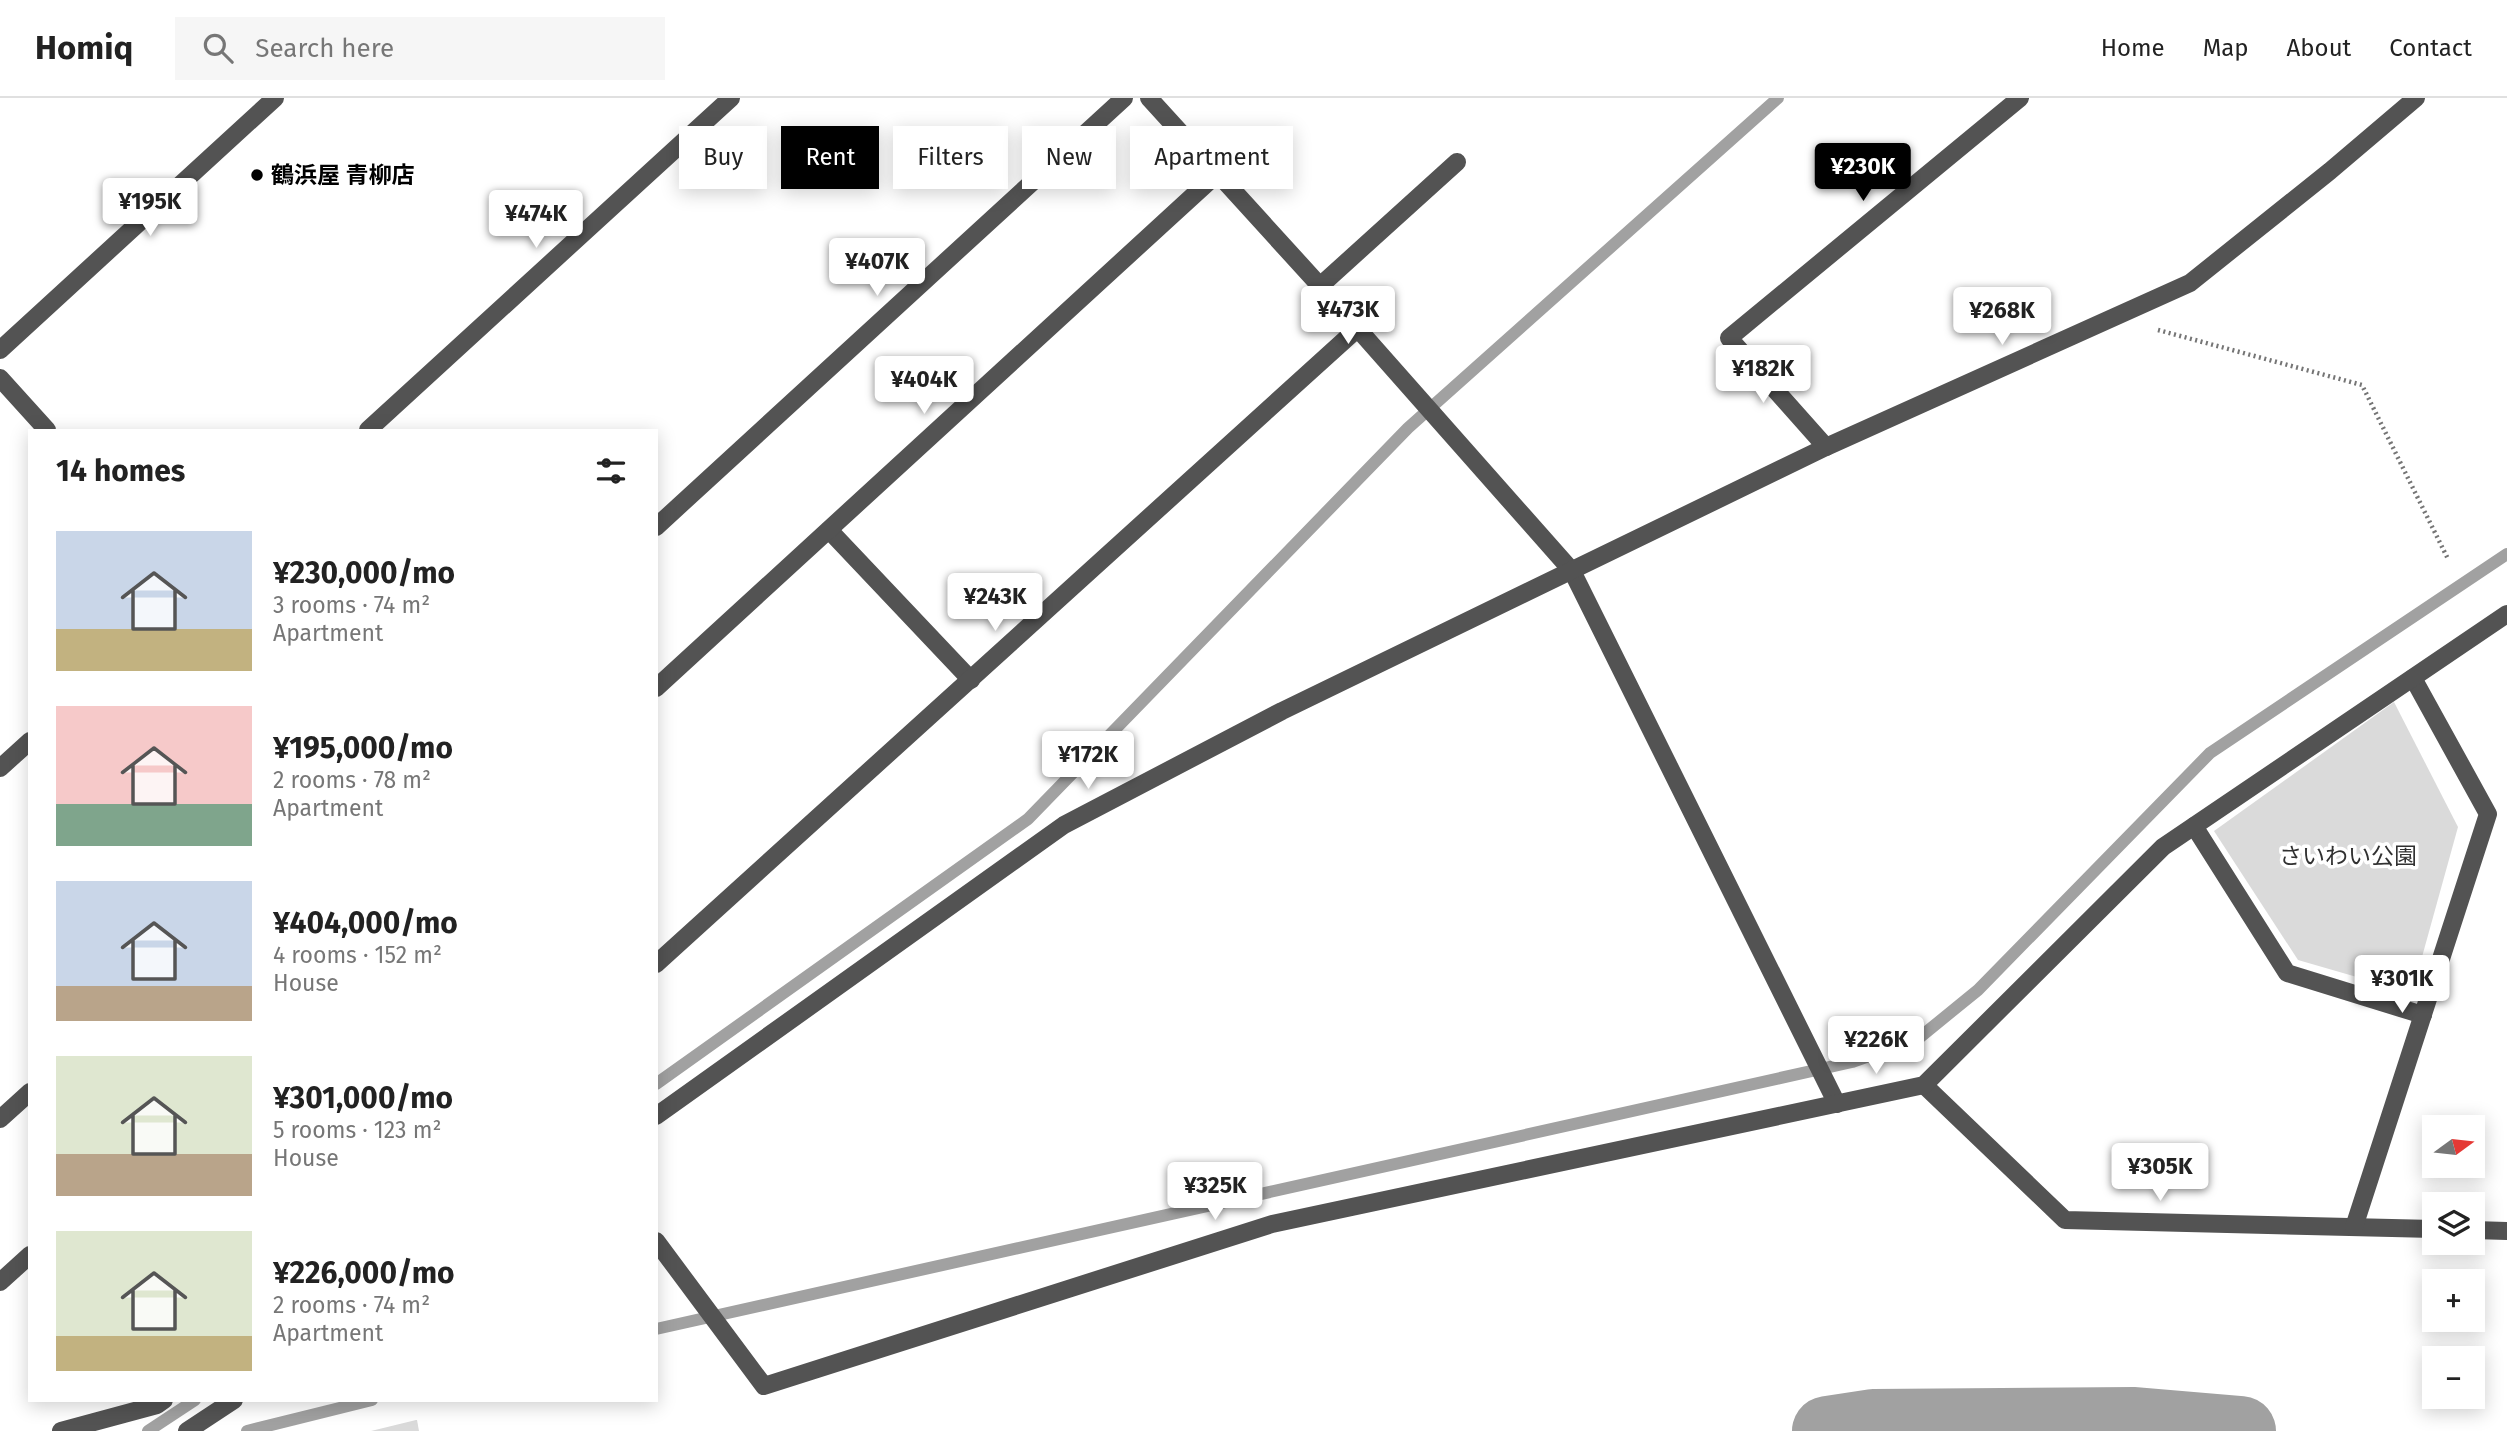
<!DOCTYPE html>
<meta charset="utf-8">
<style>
body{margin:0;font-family:"Fira Sans","Noto Sans JP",sans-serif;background:#f6f6f6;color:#222;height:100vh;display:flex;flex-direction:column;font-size:26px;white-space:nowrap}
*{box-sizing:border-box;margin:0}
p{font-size:23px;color:#767676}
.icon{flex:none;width:38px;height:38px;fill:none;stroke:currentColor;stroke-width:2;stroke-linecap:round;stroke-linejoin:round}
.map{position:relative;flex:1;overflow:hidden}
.sheet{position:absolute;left:28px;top:331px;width:630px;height:973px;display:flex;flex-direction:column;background:#fff;border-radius:0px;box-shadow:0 4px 18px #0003}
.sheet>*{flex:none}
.banner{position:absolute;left:679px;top:28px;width:665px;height:63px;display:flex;gap:14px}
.needle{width:46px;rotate:75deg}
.tools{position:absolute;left:2422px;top:1017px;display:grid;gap:14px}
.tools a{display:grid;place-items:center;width:63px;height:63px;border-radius:0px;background:#fff;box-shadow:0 4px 18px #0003;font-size:35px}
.price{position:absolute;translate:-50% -60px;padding:0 16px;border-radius:7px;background:#fff;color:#222;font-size:23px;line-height:46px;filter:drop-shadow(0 2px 4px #0008)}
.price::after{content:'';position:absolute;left:50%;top:42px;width:21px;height:16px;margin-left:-10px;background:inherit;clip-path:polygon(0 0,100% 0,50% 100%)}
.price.current{background:#000;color:#fff}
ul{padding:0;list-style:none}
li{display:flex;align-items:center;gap:21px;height:175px;padding:0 28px}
li span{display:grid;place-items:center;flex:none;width:196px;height:140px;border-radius:0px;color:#555}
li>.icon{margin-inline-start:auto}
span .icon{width:84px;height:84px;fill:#fffc;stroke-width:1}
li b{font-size:30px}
h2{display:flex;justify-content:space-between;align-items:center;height:84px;padding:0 28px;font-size:30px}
.pill{padding:0 24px;border-radius:0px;background:#fff;box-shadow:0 4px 18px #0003;font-size:24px;line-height:63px}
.pill.current{background:#000;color:#fff}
header{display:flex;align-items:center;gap:42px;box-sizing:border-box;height:98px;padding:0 35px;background:#fff;border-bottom:2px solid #e0e0e0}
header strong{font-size:33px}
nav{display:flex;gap:38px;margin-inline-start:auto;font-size:24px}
.search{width:490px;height:63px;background:#f6f6f6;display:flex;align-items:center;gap:18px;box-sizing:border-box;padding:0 24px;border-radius:0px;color:#767676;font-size:26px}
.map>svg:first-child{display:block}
</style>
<header>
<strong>Homiq</strong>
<div class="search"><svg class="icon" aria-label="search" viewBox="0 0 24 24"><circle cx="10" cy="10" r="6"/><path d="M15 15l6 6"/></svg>Search here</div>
<nav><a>Home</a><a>Map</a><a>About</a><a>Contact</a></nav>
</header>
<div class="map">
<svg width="2507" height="1333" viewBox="0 0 2507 1333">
<rect width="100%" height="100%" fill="#fff"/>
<g fill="#dadada">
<path d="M2394 604 2458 729 2412 895 2298 862 2214 733Z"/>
<path d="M417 1322 419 1333H371L416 1322Z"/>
</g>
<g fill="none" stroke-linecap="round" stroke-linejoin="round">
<g stroke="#a1a1a1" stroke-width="12">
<path d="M656 986 1028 721 1408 330 1778 0"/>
<path d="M656 1231 1852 964 1919 940 1978 892 2210 655 2507 456"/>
<path d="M148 1333 195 1302"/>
<path d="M247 1333 372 1302"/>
</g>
<path stroke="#a1a1a1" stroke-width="70" d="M1827 1333 1873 1326 2135 1324 2241 1333"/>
<path stroke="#757575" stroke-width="4.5" stroke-dasharray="2 3.5" stroke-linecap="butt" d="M2158 232 2362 287 2448 461"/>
<g stroke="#535353" stroke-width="18">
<path d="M1149 0 1320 188 1572 473 1837 1006"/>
<path d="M1320 188 1457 64"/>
<path d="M0 252 275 0"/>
<path d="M0 280 47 332"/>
<path d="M368 332 731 0"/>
<path d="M1826 349 1729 240 2020 0"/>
<path d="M656 429 1124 0"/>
<path d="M829 432 971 582"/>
<path d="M656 590 1218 75"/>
<path d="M0 670 30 643"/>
<path d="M2194 728 2287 875 2423 917"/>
<path d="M656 866 1358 230"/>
<path d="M1924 987 2065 1122 2434 1131"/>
<path d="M656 1018 1064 727 1282 613 1826 349 2190 185 2330 73 2416 0"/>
<path d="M0 1021 30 994"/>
<path d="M2354 1129 2488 716 2413 580"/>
<path d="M2473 1132 2507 1133"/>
<path d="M656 1143 764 1288 1272 1126 1924 987 2163 749 2507 516"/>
<path d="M0 1184 30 1157"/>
<path d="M61 1333 157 1307 164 1302"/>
<path d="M187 1333 234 1302"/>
</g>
</g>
<circle fill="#000" stroke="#fff" stroke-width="2.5" cx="257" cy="77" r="7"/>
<g text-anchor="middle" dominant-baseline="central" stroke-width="7" stroke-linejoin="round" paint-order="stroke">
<g font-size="23" font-weight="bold" fill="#000" stroke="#fff" text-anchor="start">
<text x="271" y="77">鶴浜屋 青柳店</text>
</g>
<g font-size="23" fill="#313131" stroke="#fff">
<text x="2348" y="758">さいわい公園</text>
</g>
</g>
</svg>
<div class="tools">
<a><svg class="needle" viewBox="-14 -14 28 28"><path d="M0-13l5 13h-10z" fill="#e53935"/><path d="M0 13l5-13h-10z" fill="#767676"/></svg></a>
<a><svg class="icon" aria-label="layers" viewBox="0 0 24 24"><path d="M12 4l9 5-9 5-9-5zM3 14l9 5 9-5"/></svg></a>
<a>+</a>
<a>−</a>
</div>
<b class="price current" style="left:1863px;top:105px">¥230K</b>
<b class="price" style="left:150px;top:140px">¥195K</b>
<b class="price" style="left:536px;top:152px">¥474K</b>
<b class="price" style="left:877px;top:200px">¥407K</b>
<b class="price" style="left:1348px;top:248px">¥473K</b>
<b class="price" style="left:2002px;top:249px">¥268K</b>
<b class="price" style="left:1763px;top:307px">¥182K</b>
<b class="price" style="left:924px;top:318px">¥404K</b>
<b class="price" style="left:995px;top:535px">¥243K</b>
<b class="price" style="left:1088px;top:693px">¥172K</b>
<b class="price" style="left:2402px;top:917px">¥301K</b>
<b class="price" style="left:1876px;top:978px">¥226K</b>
<b class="price" style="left:2160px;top:1105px">¥305K</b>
<b class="price" style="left:1215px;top:1124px">¥325K</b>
<div class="banner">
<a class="pill">Buy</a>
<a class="pill current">Rent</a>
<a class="pill">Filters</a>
<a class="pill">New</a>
<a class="pill">Apartment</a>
</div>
<section class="sheet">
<h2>14 homes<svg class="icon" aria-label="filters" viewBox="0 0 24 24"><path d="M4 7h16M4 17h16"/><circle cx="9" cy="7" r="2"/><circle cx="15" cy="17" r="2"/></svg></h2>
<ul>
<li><span style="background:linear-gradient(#c9d6e8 70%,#c2b280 0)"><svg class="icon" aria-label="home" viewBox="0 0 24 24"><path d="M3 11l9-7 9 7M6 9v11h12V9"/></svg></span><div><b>¥230,000/mo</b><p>3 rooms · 74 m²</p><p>Apartment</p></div></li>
<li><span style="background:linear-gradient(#f6c9c9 70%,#7fa58c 0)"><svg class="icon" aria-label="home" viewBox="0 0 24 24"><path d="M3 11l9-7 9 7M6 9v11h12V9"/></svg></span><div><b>¥195,000/mo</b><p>2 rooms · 78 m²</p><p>Apartment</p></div></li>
<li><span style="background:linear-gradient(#c9d6e8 75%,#b9a48a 0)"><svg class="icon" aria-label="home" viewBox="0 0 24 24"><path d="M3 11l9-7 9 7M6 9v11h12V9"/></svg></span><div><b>¥404,000/mo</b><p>4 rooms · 152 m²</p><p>House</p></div></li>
<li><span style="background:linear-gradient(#dfe7d0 70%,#b9a48a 0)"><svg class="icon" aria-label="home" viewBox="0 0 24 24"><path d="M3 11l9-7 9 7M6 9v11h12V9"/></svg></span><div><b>¥301,000/mo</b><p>5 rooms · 123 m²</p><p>House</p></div></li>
<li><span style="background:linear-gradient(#dfe7d0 75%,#c2b280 0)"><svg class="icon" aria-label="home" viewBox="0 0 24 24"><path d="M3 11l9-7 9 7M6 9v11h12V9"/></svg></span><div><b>¥226,000/mo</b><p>2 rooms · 74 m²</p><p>Apartment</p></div></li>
</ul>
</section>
</div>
